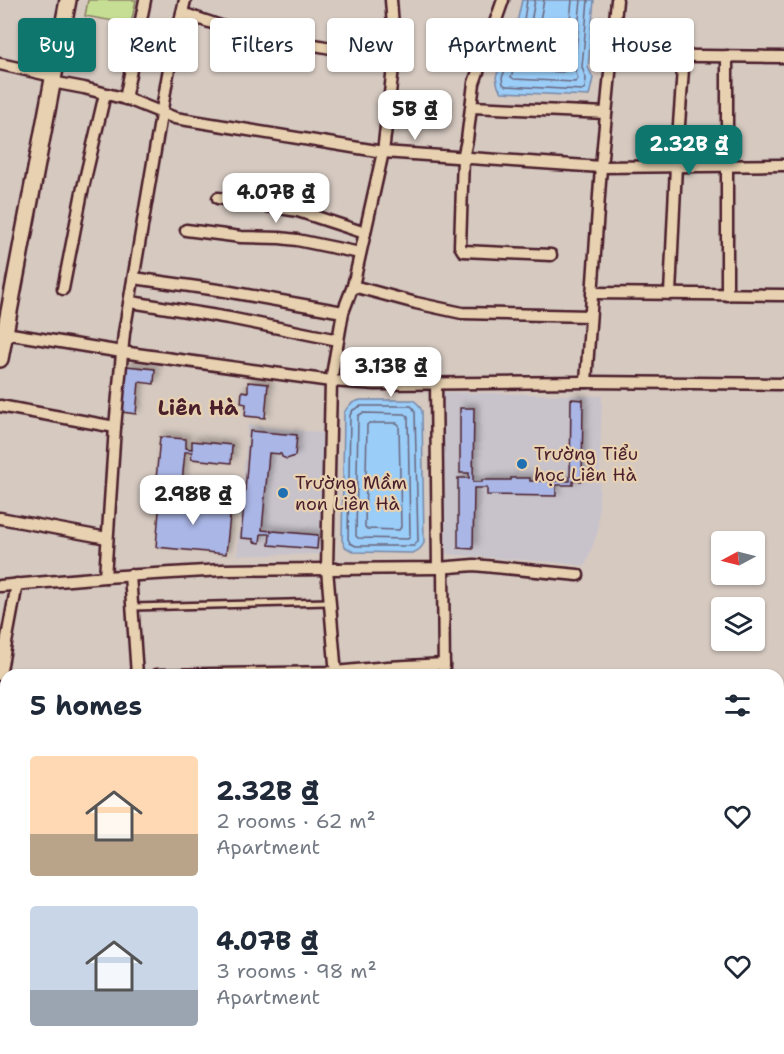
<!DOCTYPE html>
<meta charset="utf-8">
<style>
body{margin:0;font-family:"Shantell Sans",sans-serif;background:#f2f2f3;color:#1f2937;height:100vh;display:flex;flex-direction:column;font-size:22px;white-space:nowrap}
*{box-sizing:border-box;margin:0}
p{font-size:20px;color:#747a83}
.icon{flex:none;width:33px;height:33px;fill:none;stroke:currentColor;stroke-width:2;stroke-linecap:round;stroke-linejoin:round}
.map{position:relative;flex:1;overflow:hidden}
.side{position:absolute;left:0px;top:669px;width:784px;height:386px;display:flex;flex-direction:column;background:#fff;border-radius:18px 18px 0 0;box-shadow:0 2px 4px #0004}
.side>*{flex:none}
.top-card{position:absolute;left:18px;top:18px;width:748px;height:54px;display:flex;gap:12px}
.needle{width:39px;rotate:263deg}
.buttons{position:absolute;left:711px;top:531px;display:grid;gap:12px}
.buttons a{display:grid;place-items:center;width:54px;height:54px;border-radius:6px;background:#fff;box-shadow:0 2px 4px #0004;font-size:30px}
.price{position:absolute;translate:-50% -51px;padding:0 14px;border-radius:12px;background:#fff;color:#222;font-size:20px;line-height:39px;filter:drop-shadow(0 2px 3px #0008)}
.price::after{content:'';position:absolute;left:50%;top:36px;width:18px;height:14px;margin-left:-9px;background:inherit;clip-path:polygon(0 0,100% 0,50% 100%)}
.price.selected{background:#0f766e;color:#fff}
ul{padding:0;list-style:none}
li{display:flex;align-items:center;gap:18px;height:150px;padding:0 30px}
li span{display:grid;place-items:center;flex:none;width:168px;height:120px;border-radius:6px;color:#555}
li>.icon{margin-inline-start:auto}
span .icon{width:72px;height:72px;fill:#fffc;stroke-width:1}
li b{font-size:26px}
h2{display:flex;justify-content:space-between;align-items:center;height:72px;padding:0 30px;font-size:26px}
.pill{padding:0 21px;border-radius:6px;background:#fff;box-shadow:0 2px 4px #0004;font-size:21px;line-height:54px}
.pill.selected{background:#0f766e;color:#fff}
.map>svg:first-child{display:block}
</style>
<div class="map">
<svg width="784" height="1054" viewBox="0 0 784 1054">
<defs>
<filter id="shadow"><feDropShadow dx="4" dy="-4" stdDeviation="3" flood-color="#0004"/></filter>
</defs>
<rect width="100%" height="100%" fill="#d5c9c0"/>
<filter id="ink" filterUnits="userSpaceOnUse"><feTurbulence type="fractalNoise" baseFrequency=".0167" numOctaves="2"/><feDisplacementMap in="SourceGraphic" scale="12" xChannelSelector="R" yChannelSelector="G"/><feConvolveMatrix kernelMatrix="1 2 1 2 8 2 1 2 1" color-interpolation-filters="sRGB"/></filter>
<g filter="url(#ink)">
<g fill="#c8c3cb">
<path d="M443 392 602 396 598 531 585 566 564 563 446 554Z"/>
<path d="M248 425 325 433 322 554 237 555Z"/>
</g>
<g fill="#c6de94" stroke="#887e60" stroke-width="1.5">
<path d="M88 0H136L131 24 85 16Z"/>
<path d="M6 1022V1048L45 1049 46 1054H0V1023Z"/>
</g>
<g fill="#9acdf7" stroke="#7a87a5" stroke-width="1.5">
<path d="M522 0H594L588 67 593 78 589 96 502 92 498 87 496 77 518 18Z"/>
<path d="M361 400H413L418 404 422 411 424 543C421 549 418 551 412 553L354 552 345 547 342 540 344 413C348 405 352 402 361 400Z"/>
</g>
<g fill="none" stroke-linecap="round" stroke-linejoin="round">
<g stroke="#6a657d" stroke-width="1.5">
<path d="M527 0 524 20 502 78 503 84 506 86 582 90 585 88 586 79 582 67 588 0"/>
<path d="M535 0 531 22 511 77 514 79 575 82 578 79 574 66 581 0"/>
<path d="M544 0 539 25 524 67 526 70 562 72 565 71 572 0"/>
<path d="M361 406H411L413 408 415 412 418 541 414 546H356L350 543 348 539 350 415 353 410Z"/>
<path d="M363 413 405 414 408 416 410 536 408 539 358 538 356 536 358 417 359 415Z"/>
<path d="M369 423H397L399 425 401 527 399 530 367 529 365 527 367 425Z"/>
</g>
</g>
<g fill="#aab6e6" stroke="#4a1f2b" stroke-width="1.5" filter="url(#shadow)">
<path d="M126 366 155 369 154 384 139 382 136 414 122 412Z"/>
<path d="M248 382 268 384 265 418 245 416 246 404 241 403 242 391 248 392Z"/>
<path d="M571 399 583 400 582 481H573V485H556V496L487 495V488H474L473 549 458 548V478H469V473H460V408H474L473 482H482V480H511V478H530V481H570Z"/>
<path d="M250 431 297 435 295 456 287 459 282 457 281 454 269 453 262 530 318 535 317 549 269 545 270 534H261L260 543 254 542V539L241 538Z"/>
<path d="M160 437 186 439V448L192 449V441L232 445 231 463 191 459 192 452H185L181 492 155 490Z"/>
<path d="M160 499 231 506 226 554 156 547Z"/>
</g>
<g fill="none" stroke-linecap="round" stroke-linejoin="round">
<g stroke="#4a1f2b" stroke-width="10">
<path id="lane" d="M133 607 329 602"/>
</g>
<g stroke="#4a1f2b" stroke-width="15">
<g id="street">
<path d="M503 0 474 83 467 140 463 158 460 246 463 251 551 255"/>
<path d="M182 13 230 29 394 60"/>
<path d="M612 55 784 57"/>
<path d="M727 56V295"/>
<path d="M0 64 53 76"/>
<path d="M52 82 84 88 130 100 175 118 383 152 601 167 784 165"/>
<path d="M125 99 145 0"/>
<path d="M472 107 606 113"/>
<path d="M218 198 298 211 365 233"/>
<path d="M186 230 241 237 280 238 297 240 360 253"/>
<path d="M134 278 225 291 343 312"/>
<path d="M353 286 416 303 462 313 590 316"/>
<path d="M63 289 82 192 105 94"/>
<path d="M592 293 784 295"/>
<path d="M670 294 676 166 684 55"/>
<path d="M131 302 229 318 338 340"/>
<path d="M5 333 122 352 331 381 376 384 586 382 784 384"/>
<path d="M586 382 601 167 617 0"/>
<path d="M436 383 438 568"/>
<path d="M0 406 115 427"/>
<path d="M0 518 107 538"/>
<path d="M443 568 444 675"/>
<path d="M130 575 137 675"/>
<path d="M105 577 115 427 124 333 168 74 185 0"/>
<path d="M0 586 105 577 222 570 438 568 474 565 578 575"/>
<path d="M0 675 17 584"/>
<path d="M157 675 335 672 388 667 444 664"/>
<path d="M336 675 327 569 331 381 343 312 353 286 383 152 395 51 391 0"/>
<path d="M0 790H6"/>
<path d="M0 924 6 923"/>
<path d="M0 1017 6 1016"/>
<path d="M105 1048V1054"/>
<path d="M362 1048V1054"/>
<path d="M451 1048 452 1054"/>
<path d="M153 1054 177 1051"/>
</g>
</g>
<g stroke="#4a1f2b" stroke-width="20">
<path id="secondary" d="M0 359 68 0"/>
</g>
<use href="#lane" stroke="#e7d1b0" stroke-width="5"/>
<use href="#street" stroke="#e7d1b0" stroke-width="10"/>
<use href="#secondary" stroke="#e7d1b0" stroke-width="15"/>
</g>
</g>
<g fill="#1f6fb2" stroke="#e7d1b0" stroke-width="2">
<circle cx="522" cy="464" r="6"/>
<circle cx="283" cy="493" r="6"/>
</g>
<g text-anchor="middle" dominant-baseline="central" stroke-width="4.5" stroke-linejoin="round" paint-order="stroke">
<g font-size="18" fill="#4a1f2b" stroke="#e7d1b0" text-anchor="start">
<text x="534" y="454">Trường Tiểu<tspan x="534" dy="21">học Liên Hà</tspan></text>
<text x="295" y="483">Trường Mầm<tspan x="295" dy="21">non Liên Hà</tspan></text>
</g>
<g font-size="21" font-weight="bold" fill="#4a1f2b" stroke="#e7d1b0">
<text x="198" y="408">Liên Hà</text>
</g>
</g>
</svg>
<div class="buttons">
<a><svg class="needle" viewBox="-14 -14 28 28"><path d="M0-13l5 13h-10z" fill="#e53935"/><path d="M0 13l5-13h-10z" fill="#747a83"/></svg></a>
<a><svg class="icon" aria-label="layers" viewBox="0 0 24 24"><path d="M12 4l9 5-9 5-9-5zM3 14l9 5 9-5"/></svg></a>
</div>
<b class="price" style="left:415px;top:141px">5B ₫</b>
<b class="price selected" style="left:689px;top:176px">2.32B ₫</b>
<b class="price" style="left:276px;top:224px">4.07B ₫</b>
<b class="price" style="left:391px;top:398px">3.13B ₫</b>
<b class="price" style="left:193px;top:526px">2.98B ₫</b>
<div class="top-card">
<a class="pill selected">Buy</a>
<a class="pill">Rent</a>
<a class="pill">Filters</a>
<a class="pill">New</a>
<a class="pill">Apartment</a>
<a class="pill">House</a>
</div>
<section class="side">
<h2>5 homes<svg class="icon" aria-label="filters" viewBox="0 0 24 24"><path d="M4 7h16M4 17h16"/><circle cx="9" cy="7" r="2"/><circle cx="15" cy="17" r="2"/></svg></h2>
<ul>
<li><span style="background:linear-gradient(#ffd9b3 65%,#b9a48a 0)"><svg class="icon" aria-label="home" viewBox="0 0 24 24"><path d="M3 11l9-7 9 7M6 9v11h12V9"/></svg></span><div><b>2.32B ₫</b><p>2 rooms · 62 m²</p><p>Apartment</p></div><svg class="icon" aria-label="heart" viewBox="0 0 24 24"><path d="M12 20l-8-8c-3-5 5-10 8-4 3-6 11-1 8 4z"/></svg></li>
<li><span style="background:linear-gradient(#c9d6e8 70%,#9aa5b1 0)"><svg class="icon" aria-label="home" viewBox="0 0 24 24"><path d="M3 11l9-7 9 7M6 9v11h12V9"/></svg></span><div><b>4.07B ₫</b><p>3 rooms · 98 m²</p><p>Apartment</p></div><svg class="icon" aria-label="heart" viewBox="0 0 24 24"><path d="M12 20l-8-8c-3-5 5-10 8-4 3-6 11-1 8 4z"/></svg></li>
</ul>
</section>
</div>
